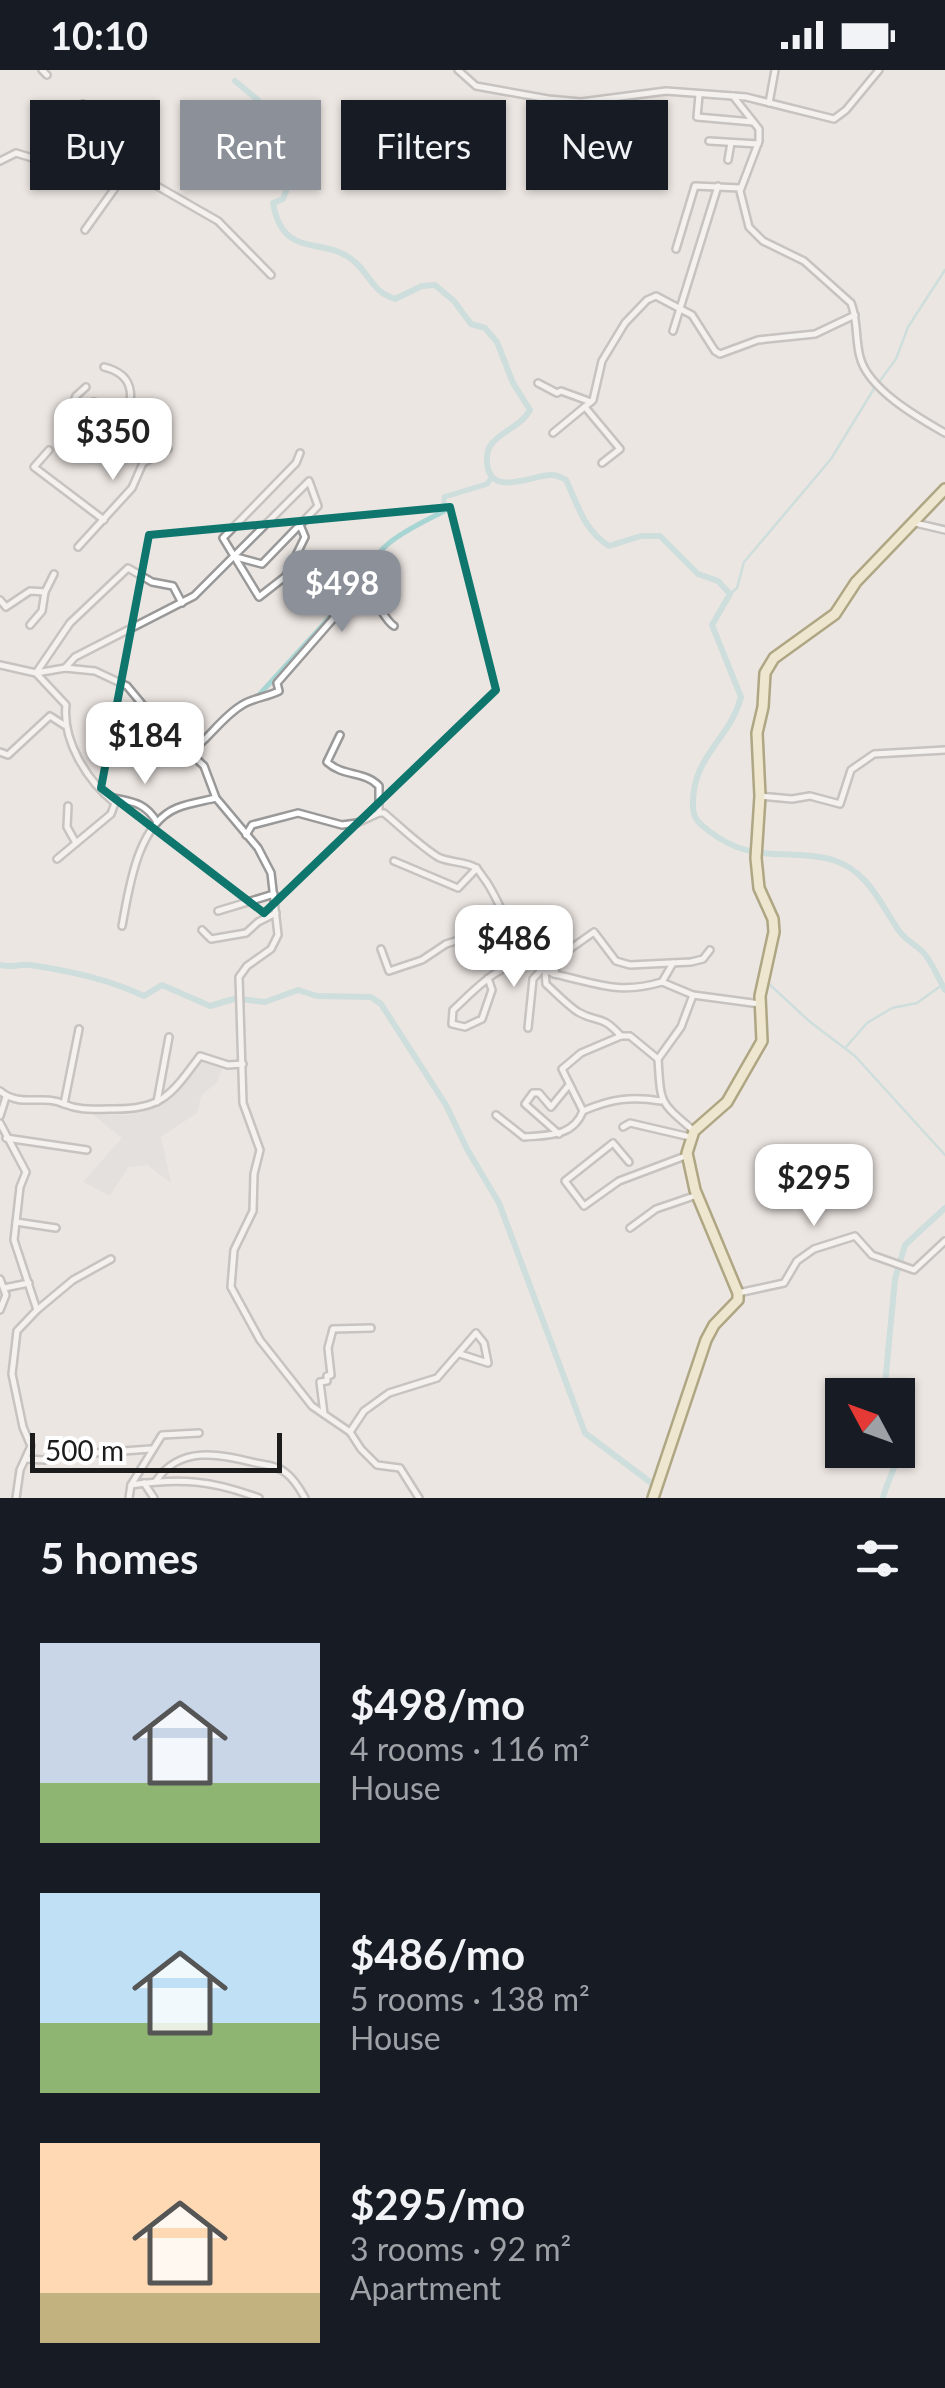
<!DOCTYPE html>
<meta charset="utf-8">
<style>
body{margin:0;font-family:Lato,sans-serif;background:#242831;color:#f1f3f6;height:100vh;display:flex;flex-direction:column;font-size:38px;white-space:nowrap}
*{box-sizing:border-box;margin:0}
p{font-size:32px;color:#9ea1a6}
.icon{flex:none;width:55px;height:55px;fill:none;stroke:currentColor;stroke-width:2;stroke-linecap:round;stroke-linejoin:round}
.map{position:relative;height:1428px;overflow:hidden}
.side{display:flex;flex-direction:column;background:#171b24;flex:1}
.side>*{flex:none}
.guide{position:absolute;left:30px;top:30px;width:885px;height:90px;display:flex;gap:20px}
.needle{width:65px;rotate:311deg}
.buttons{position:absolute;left:825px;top:1308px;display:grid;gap:20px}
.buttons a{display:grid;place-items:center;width:90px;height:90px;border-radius:0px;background:#171b24;box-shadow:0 2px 8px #0004;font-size:50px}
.scale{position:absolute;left:30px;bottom:25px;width:252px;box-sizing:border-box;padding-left:10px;border:5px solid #1c1c1c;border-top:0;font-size:28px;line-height:35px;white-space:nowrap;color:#1c1c1c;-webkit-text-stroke:8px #fff;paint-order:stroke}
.price{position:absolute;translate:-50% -85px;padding:0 22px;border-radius:20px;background:#fff;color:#222;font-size:32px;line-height:65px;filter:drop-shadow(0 2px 5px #0008)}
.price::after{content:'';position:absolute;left:50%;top:60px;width:30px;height:22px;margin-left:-15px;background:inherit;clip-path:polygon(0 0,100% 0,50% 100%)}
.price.current{background:#8c9099;color:#fff}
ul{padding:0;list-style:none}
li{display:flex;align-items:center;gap:30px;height:250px;padding:0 40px}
li span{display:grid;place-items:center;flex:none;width:280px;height:200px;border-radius:0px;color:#555}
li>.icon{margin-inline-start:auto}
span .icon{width:120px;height:120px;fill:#fffc;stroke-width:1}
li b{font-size:42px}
h2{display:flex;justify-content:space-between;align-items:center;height:120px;padding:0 40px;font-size:42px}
.tag{padding:0 35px;border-radius:0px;background:#171b24;box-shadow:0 2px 8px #0004;font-size:35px;line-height:90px}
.tag.current{background:#8c9099;color:#fff}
.status{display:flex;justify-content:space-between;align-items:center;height:70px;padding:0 50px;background:#171b24;direction:ltr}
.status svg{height:28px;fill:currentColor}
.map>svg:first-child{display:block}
</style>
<div class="status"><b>10:10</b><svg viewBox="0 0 49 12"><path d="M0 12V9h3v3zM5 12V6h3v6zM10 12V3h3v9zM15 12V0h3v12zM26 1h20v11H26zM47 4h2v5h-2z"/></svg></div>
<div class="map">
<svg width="945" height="1428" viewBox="0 0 945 1428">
<rect width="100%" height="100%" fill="#ece6e2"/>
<path fill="#dad9d9" d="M203 990 223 997 217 1012 201 1026 197 1043 161 1067 171 1113 147 1095 128 1097 110 1126 83 1112 122 1068 92 1044 130 1045 175 1025Z"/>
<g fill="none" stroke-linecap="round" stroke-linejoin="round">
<g stroke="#a7d5d4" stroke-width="2.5">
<path d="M879 312 896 289 908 257 945 200"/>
<path d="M730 524 737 518 744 492 831 389 875 317"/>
<path d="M768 913 809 951 855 986 945 1085"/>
<path d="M846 977 867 953 892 938 917 933 942 915"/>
</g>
<path stroke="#a7d5d4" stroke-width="5" d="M259 625 353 522 363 521 372 513C362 477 417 456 444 441V427L487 414 492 407"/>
<g stroke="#a7d5d4" stroke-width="6">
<path d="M235 11 258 30 264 45 293 67 291 78 296 96 283 129 273 133C283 192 326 164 356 193 372 208 372 221 395 229L422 216 435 215 454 231 471 254 485 258 497 272 513 313 530 340C521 357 500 361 490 376 487 381 487 385 487 391 488 429 532 405 551 405 557 405 561 407 566 410 579 437 583 459 609 476L641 466H660L698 504 718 511 730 524 712 555 741 627C730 670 691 686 693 737 693 749 700 754 709 761 754 796 785 777 833 790 868 801 880 833 899 861 905 869 914 874 922 881 932 891 938 908 945 920"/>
<path d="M0 895C12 898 19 894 30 895 70 901 108 909 144 926L162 915 210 936 237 928"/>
<path d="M240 929 265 932 298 920 317 926 371 927 381 934 446 1035 467 1079 499 1133 585 1363 654 1415"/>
<path d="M884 1325 895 1209 905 1175 945 1138"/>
<path d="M883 1428C888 1407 903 1388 898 1366"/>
</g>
<g stroke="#999" stroke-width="10">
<g id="street">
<path d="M42 0 47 5"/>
<path d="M458 0 476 16 548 29 581 32 666 21 733 26 759 59V71L740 121 749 157 763 171 804 191 851 233C858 250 855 269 860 287 868 319 917 347 945 363"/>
<path d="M699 25 697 47 753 52"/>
<path d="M733 26 746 27 834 49 846 40 879 0"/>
<path d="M769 33 775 0"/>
<path d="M709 71 758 74"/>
<path d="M34 88 46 67 75 56 83 34"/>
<path d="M728 90 731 73"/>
<path d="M0 91 16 83 72 100 110 99 143 108 218 151 271 205"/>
<path d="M85 160 115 118 107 112 95 110 92 106 95 100"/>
<path d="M676 179 695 116 740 118"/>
<path d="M673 261 718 116"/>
<path d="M104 297C141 306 131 334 123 361L143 393"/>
<path d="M538 313 557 323 561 321 591 332"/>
<path d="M86 317 76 326 71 339 89 345 94 332 128 342"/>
<path d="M585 337 620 379 602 393"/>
<path d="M553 363 593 330 602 291 625 253 647 230 656 226 692 245 715 281 720 284 758 270 815 264 855 245"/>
<path d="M49 380 34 397 104 450"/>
<path d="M915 453 945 460"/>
<path d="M300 455 305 467 286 506 259 527 223 468 296 393 300 383"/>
<path d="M78 477 132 418 143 393 168 379"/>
<path d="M0 530 6 537 30 521 45 522 54 504"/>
<path d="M30 555 42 541 45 522"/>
<path d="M0 595 36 603 65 598 95 601 127 616 147 640 151 651 149 682 159 692C197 693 212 653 242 635 253 628 267 627 279 621L277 613 353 526 367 522C379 531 383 549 394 556"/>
<path d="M65 598 75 587 194 526 309 411 318 436 262 494 236 487"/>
<path d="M340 665 327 692C343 707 365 701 379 716V743"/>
<path d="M0 682 8 685 50 646 64 655"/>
<path d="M191 684 204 696 216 728 258 778 271 803 278 865 271 879 247 896 239 907 243 1033 260 1080 254 1104 253 1141 234 1180 231 1217 260 1270 312 1336 350 1362 361 1379 377 1395 400 1398 419 1428"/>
<path d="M760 726 792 729 810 726 840 734 851 700 874 684 945 680"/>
<path d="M110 727C131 732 144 731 157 752"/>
<path d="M68 736 67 757 76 773"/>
<path d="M246 765 252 755 298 743 342 755 357 753 379 743H384C402 758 419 775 438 787 449 793 466 791 476 798 478 799 484 809 486 811 508 844 513 886 554 904L560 886 594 862 616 891 630 895 691 892 703 889 710 880"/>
<path d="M57 789 111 744 115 733C87 711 62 670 66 635L36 603 70 553 128 498 152 512 173 516 182 533"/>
<path d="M394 791 458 818 477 798"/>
<path d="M218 841 274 824"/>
<path d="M122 856C129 819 137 754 177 738 189 733 204 731 216 728"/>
<path d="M202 860 211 869 246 863 258 852 276 843"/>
<path d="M381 879 389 901 422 890 446 874 475 865 488 853 500 851 507 854"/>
<path d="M545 900 546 914C556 923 566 934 578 942 599 954 600 943 621 966H630L658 989C661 1035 659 1031 694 1061"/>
<path d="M554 904C597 913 617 925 662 912L673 893"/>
<path d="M488 908 492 920 482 949 465 957 452 954 453 940C482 913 492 900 531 887"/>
<path d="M662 912 693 925 760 934"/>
<path d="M528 958 533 909 543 898"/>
<path d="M621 966 581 983 562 999 583 1041C611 1029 631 1026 661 1031"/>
<path d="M658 989 681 957 693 925"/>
<path d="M0 1021C20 1038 43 1024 64 1034L79 959"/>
<path d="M157 1032 169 967"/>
<path d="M64 1034C81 1041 93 1039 111 1039 162 1040 171 1025 200 986L228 995 243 994"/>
<path d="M496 1045 524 1067C548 1065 573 1067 583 1041"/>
<path d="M0 1046 6 1027"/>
<path d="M0 1053 26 1102 20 1117 14 1170 37 1240 17 1261 12 1304 23 1357 31 1376 20 1400 16 1428"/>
<path d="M623 1057 630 1053 690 1067"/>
<path d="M559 1064 525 1034 533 1023H539L551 1037 569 1015"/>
<path d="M6 1068 87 1080"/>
<path d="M629 1092 613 1073 565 1111 584 1136 619 1111 688 1085"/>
<path d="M16 1152 56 1158"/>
<path d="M630 1158 656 1139 697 1125"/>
<path d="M0 1209 6 1225 0 1240"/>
<path d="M4 1218 29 1213"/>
<path d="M738 1223 784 1213 797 1191 814 1179 855 1166 872 1185 914 1200 945 1171"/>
<path d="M37 1240 73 1210 111 1189"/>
<path d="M324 1344 320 1312 327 1311V1306L331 1305 328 1278 333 1259 371 1258"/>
<path d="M350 1362 364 1341 389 1323 437 1308 476 1263 484 1273 488 1293 460 1284"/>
<path d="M26 1389 45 1390 52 1386 151 1379"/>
<path d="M156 1411C180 1375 219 1384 256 1393 266 1395 278 1396 286 1403 294 1409 300 1419 305 1428"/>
<path d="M144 1413 154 1428"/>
<path d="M131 1415C181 1408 211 1410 259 1428"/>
<path d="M129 1428 131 1415 162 1365 199 1363"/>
</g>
</g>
<g stroke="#655910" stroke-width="14">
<path id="secondary" d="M653 1428 706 1270 714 1255 738 1230V1223L695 1120 687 1083 694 1061 727 1032 762 971 760 926 774 862 773 849 759 818 756 788 760 726 757 663 763 637 765 603 774 588 835 544 856 512 945 419"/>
</g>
<use href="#street" stroke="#fff" stroke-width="5"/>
<use href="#secondary" stroke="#f1e7bb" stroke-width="9"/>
</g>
<path d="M0 0H945V1428H0ZM450 437 496 620 264 843 101 718 149 465Z" fill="#ece6e2" fill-opacity=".55" fill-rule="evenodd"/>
<path fill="none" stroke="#0f766e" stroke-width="8" stroke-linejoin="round" d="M450 437 496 620 264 843 101 718 149 465Z"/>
</svg>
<div class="buttons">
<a><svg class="needle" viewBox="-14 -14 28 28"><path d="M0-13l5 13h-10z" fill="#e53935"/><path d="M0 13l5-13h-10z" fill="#9ea1a6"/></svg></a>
</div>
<div class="scale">500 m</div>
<b class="price" style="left:113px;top:413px">$350</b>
<b class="price current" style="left:342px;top:565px">$498</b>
<b class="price" style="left:145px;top:717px">$184</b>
<b class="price" style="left:514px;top:920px">$486</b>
<b class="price" style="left:814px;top:1159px">$295</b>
<div class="guide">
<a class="tag">Buy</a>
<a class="tag current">Rent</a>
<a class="tag">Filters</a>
<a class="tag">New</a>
</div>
</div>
<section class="side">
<h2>5 homes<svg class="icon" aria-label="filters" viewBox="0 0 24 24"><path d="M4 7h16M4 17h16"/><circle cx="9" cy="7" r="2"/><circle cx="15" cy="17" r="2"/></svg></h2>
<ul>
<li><span style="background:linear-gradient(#c9d6e8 70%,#8fb573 0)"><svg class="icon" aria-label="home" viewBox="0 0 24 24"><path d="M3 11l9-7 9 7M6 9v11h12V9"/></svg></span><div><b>$498/mo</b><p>4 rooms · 116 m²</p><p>House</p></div></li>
<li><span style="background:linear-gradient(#bfe0f5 65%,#8fb573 0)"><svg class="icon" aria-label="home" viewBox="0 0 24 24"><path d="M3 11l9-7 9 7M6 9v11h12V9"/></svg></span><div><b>$486/mo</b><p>5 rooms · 138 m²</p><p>House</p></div></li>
<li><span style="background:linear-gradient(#ffd9b3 75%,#c2b280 0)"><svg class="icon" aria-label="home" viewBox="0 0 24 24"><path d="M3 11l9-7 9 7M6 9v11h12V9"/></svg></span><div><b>$295/mo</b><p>3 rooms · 92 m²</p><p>Apartment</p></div></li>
</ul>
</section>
